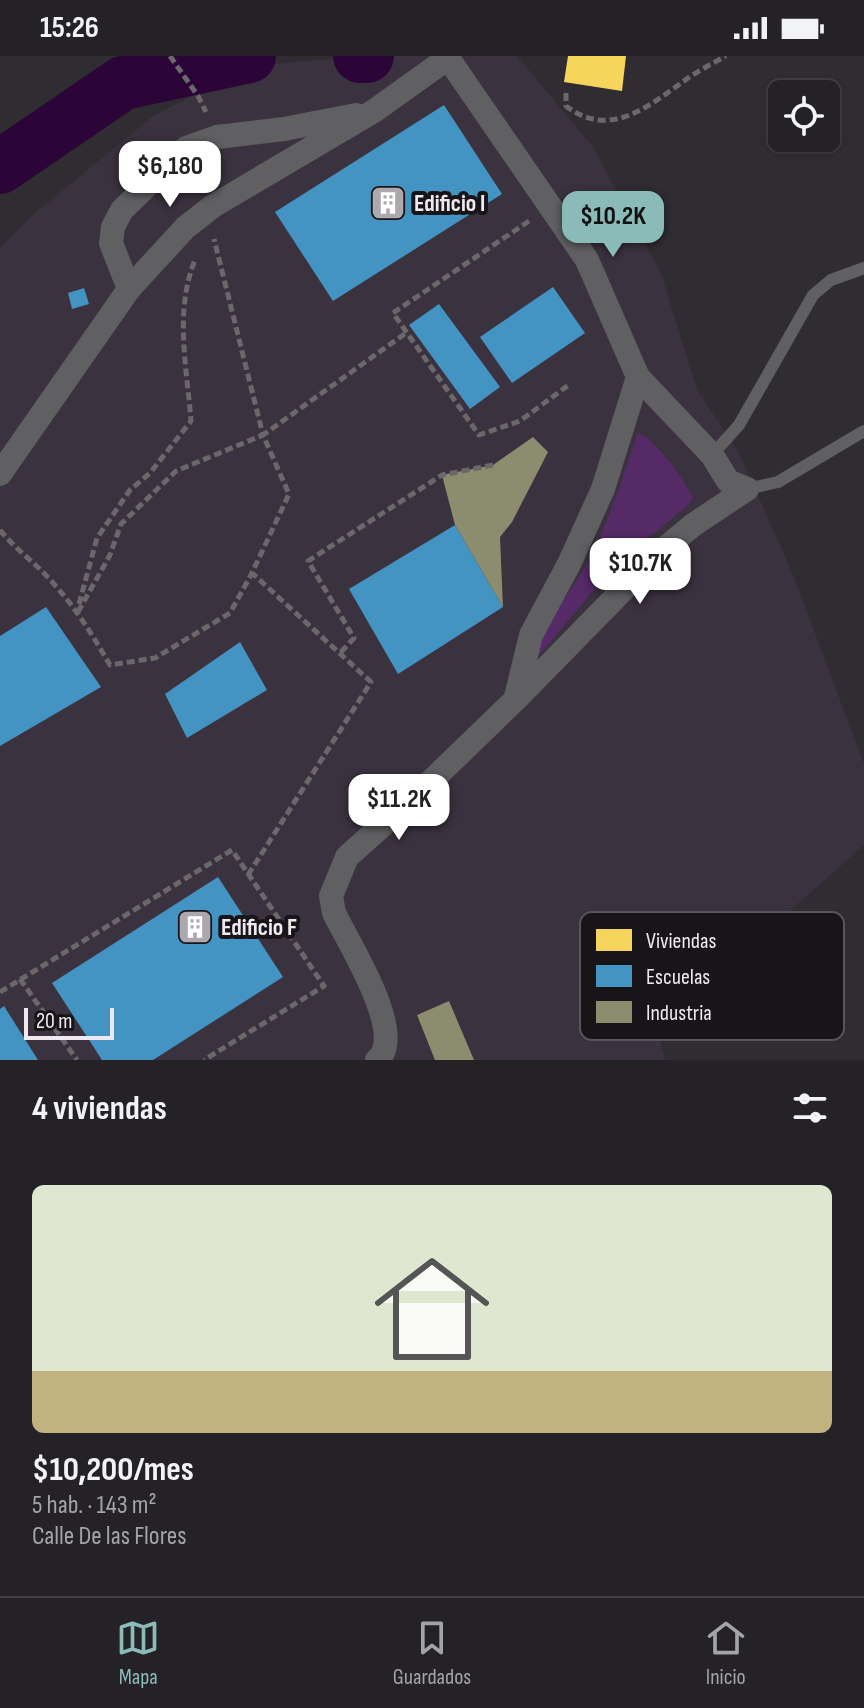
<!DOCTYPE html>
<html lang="es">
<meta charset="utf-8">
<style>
body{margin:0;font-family:"Sofia Sans Condensed",sans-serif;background:#302f32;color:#f1f3f6;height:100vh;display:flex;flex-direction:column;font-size:30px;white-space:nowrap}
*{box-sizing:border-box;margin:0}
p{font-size:26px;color:#a3a4a7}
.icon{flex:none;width:44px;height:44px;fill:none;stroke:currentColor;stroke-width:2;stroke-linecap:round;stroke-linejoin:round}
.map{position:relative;height:1004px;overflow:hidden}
.drawer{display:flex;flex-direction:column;background:#242226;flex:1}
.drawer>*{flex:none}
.controls{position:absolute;left:768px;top:24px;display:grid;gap:16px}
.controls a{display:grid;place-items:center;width:72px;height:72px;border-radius:12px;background:#242226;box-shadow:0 2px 6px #0004,0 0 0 2px #413f43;font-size:40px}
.scale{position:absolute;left:24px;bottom:20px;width:90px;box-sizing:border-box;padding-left:8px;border:4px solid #eeeaf0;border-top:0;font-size:22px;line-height:28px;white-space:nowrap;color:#eeeaf0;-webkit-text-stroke:6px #181519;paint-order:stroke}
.price{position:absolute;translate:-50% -68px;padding:0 18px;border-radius:16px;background:#fff;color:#222;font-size:26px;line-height:52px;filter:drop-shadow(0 2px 4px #0008)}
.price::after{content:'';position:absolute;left:50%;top:48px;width:24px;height:18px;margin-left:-12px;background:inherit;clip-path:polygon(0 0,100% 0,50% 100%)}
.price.selected{background:#8bbbb9;color:#111}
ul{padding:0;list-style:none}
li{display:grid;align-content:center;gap:16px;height:424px;padding:0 32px}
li+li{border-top:2px solid #413f43}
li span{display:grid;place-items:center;height:248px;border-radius:12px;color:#555}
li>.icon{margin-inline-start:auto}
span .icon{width:144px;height:144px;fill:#fffc;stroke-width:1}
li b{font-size:34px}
h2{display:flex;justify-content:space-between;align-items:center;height:96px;padding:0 32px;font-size:34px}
.status{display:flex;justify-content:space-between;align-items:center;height:56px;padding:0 40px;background:#242226;direction:ltr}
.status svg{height:22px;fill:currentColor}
.menu{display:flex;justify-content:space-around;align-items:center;height:112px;border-top:2px solid #413f43;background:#242226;font-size:22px;color:#a3a4a7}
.menu a{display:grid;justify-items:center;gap:4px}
.menu .selected{color:#8bbbb9}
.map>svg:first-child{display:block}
</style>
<div class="status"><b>15:26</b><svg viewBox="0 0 49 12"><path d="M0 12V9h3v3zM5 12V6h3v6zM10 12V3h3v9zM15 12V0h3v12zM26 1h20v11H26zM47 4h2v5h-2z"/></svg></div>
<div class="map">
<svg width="864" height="1004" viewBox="0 0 864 1004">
<rect width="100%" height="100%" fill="#302d32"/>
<path fill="#3b323f" d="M367 0H517L593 91 661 217 697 334 739 397 792 516 864 708V789L657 973 665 1004H0V192L28 163 152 61 248 10Z"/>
<path fill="#562a67" d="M638 377C658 385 682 422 693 441L688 449 613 511 532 608 539 582 593 499 618 436Z"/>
<path fill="#f6d55c" d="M568 0H626L622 35 564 26Z"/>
<g fill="#4393c3">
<path d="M444 49 502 138 333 245 275 156Z"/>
<path d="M553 231 585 277 512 327 480 281Z"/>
<path d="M84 232 89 248 72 253 68 237Z"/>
<path d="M439 248 500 331 470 353 409 269Z"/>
<path d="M455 469 503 551 398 618 349 533Z"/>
<path d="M46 551 101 631 0 690V580Z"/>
<path d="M240 586 267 634 187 682 165 638Z"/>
<path d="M218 821 283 921 153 1004H102L52 927Z"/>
<path d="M4 950 38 1004H0V953Z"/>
</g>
<g fill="#8c8c6e">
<path d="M533 381 548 396 512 466 500 481 503 551 455 469 442 419 493 409Z"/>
<path d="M449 945 474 1004H435L417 959Z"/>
</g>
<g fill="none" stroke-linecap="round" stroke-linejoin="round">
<g stroke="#2b0537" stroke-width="54">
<path d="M360 0H367"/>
<path d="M0 111 123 27 249 0"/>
</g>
<g stroke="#6a686b" stroke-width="5" stroke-dasharray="8 4" stroke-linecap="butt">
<path d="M170 0 198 40 206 56"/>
<path d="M566 37V50C611 85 651 48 688 22 700 14 713 7 726 0"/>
<path d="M529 165 393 257 479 379 520 365 570 328"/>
<path d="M0 474C16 494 37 508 53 527 76 552 93 580 110 609L155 602 230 557 252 517"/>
<path d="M79 548 97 482 130 434 150 417 191 365C187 311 174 256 195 204"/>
<path d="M78 556 110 499 121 468 176 415 263 379 214 183"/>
<path d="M341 596 354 582 308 505 442 419 493 409"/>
<path d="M248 819 371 626 252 517 289 438 263 379 406 277"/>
<path d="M20 923 77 1004"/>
<path d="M0 936 232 794 324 930 204 1004"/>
</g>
<g stroke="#605f62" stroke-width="12">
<path d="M712 399 739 369 813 239 831 224 864 212"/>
<path d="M747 433 778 426 864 375"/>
</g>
<g stroke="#605f62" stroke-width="24">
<path d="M129 233 111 187 113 171 122 154 186 92 217 81 284 73 356 59"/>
<path d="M0 418 129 233 185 172 213 150 374 55 448 2 587 204 638 321 712 399 728 425 747 433"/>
<path d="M516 641 531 579 569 508 603 433 638 321"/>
<path d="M377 1004C408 980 348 886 334 857L331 840 347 801 423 733 515 644 656 500 693 469 747 433"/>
</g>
</g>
<defs>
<g id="building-square" transform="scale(1.8)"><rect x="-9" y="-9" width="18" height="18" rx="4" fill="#aca8ae" stroke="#181519"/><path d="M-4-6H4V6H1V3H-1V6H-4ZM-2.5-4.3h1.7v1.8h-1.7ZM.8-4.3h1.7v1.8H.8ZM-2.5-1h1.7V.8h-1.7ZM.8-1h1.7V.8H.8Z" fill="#fff"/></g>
</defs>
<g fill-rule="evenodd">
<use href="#building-square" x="388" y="147"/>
<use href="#building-square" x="195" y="871"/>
</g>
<g text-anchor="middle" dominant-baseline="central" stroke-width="8" stroke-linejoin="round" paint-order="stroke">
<g font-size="24" font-weight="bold" fill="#eeeaf0" stroke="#181519" text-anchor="start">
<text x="414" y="147">Edificio I</text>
<text x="221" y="871">Edificio F</text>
</g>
</g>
<rect x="580" y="856" width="264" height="128" rx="12" fill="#181519" stroke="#58555a" stroke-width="2"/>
<rect x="596" y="873" width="36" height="22" fill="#f6d55c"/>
<rect x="596" y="909" width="36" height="22" fill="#4393c3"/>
<rect x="596" y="945" width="36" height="22" fill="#8c8c6e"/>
<g font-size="22" fill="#eeeaf0">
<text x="646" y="892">Viviendas</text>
<text x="646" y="928">Escuelas</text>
<text x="646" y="964">Industria</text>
</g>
</svg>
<div class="controls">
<a><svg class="icon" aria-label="locate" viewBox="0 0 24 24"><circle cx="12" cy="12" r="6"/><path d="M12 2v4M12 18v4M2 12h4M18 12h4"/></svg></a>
</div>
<div class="scale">20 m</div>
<b class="price" style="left:170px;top:153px">$6,180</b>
<b class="price selected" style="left:613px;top:203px">$10.2K</b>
<b class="price" style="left:640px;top:550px">$10.7K</b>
<b class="price" style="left:399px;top:786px">$11.2K</b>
</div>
<section class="drawer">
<h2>4 viviendas<svg class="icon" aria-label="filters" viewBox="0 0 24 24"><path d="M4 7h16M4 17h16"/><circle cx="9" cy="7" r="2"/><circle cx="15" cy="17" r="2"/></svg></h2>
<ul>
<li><span style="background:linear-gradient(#dfe7d0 75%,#c2b280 0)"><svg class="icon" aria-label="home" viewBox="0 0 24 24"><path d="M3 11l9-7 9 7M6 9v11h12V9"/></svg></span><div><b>$10,200/mes</b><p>5 hab. · 143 m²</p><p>Calle De las Flores</p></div></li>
</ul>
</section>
<nav class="menu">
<a class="selected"><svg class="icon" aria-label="map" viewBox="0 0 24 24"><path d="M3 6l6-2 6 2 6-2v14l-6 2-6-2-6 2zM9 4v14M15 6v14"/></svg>Mapa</a>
<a><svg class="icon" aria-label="saved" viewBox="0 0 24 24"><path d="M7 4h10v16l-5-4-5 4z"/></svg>Guardados</a>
<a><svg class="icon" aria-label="home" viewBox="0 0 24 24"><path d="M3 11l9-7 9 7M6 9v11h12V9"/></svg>Inicio</a>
</nav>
